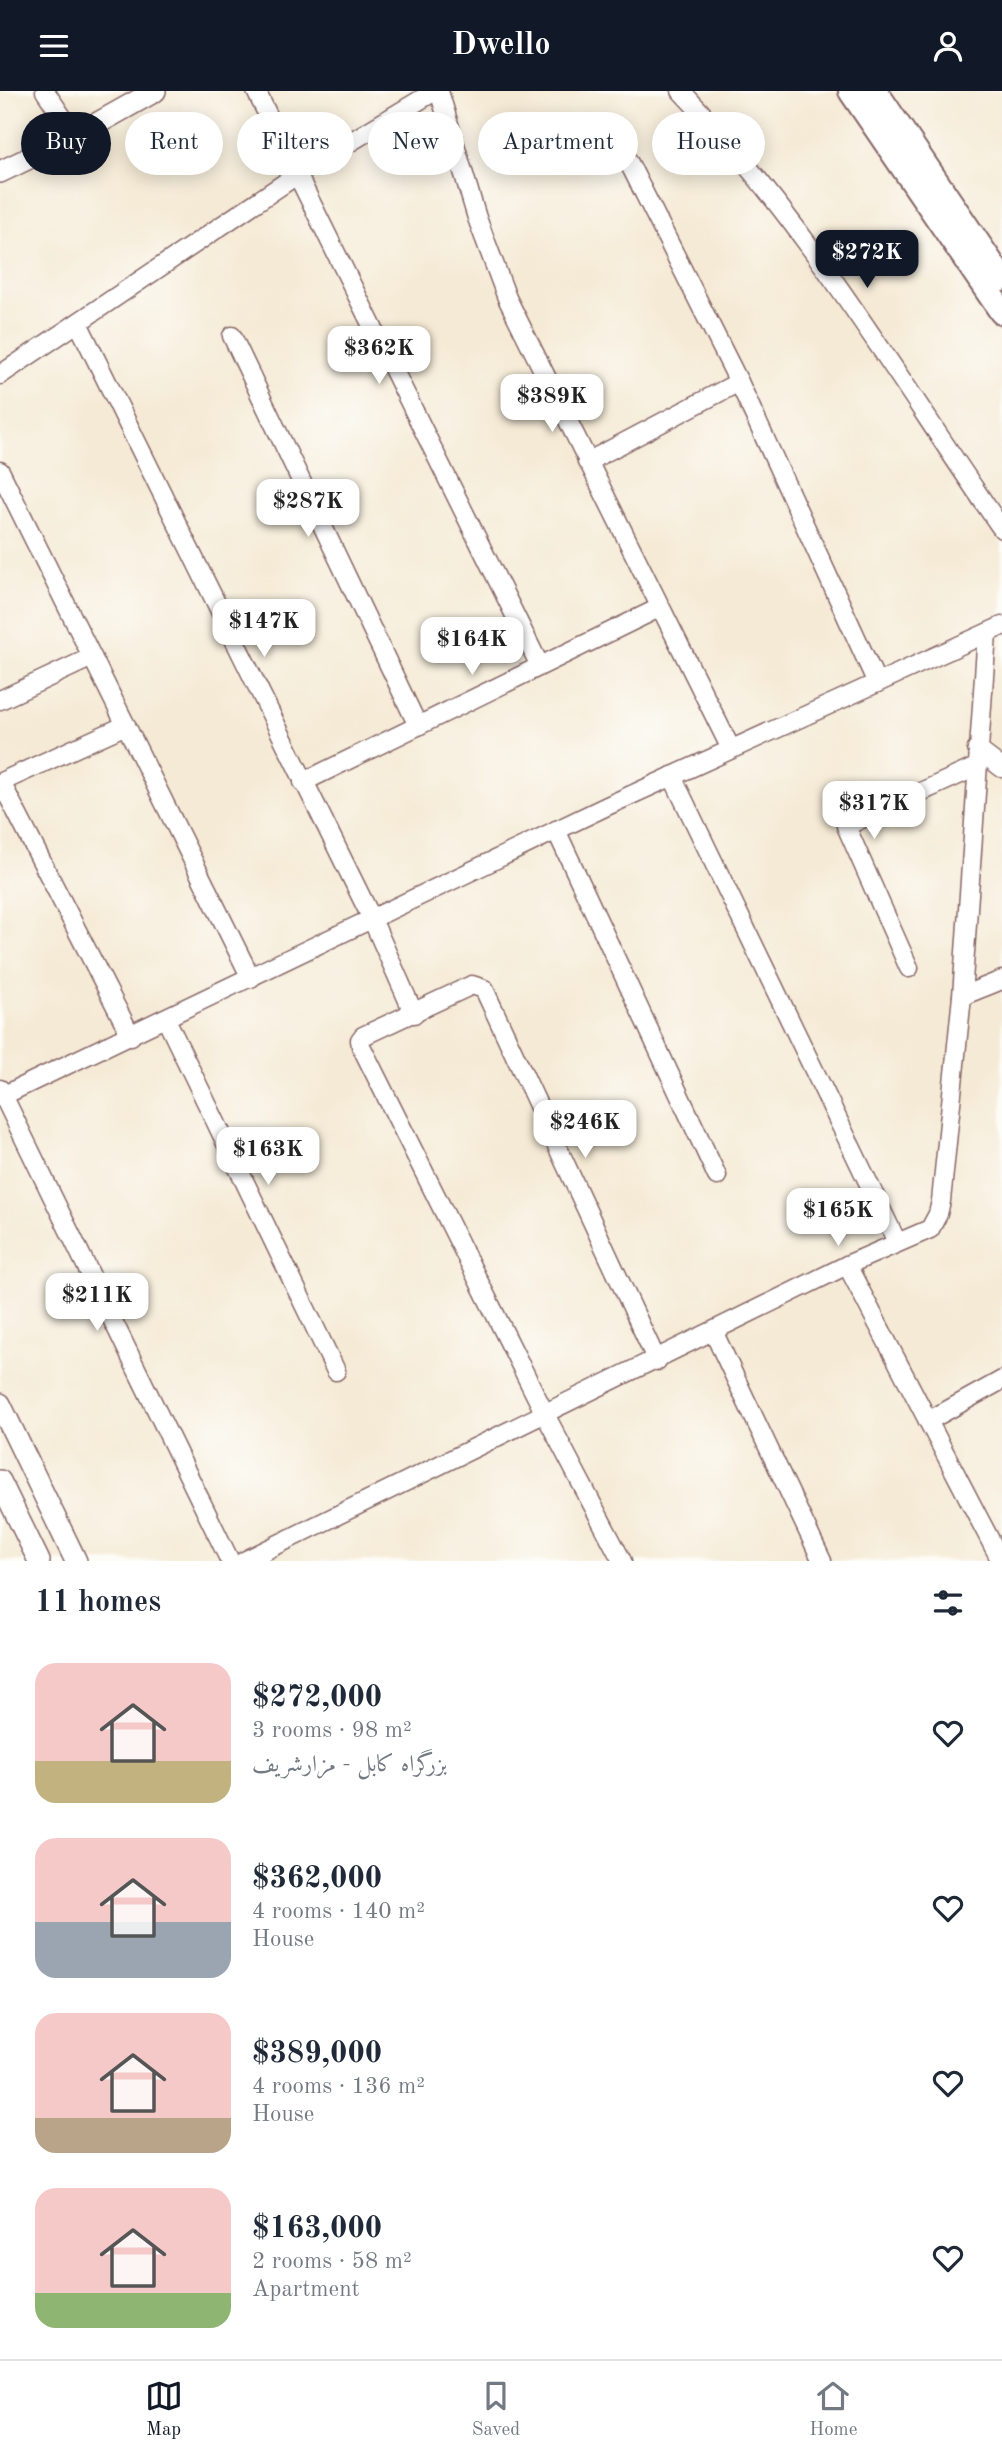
<!DOCTYPE html>
<meta charset="utf-8">
<style>
body{margin:0;font-family:"Old Standard TT",Amiri,serif;background:#f2f2f3;color:#1f2937;height:100vh;display:flex;flex-direction:column;font-size:26px;white-space:nowrap}
*{box-sizing:border-box;margin:0}
p{font-size:23px;color:#747a83}
.icon{flex:none;width:38px;height:38px;fill:none;stroke:currentColor;stroke-width:2;stroke-linecap:round;stroke-linejoin:round}
.map{position:relative;height:1470px;overflow:hidden}
.details{display:flex;flex-direction:column;background:#fff;flex:1}
.details>*{flex:none}
.guide{position:absolute;left:21px;top:21px;width:961px;height:63px;display:flex;gap:14px}
.price{position:absolute;translate:-50% -60px;padding:0 16px;border-radius:14px;background:#fff;color:#222;font-size:23px;line-height:46px;filter:drop-shadow(0 2px 4px #0008)}
.price::after{content:'';position:absolute;left:50%;top:42px;width:21px;height:16px;margin-left:-10px;background:inherit;clip-path:polygon(0 0,100% 0,50% 100%)}
.price.selected{background:#111827;color:#fff}
ul{padding:0;list-style:none}
li{display:flex;align-items:center;gap:21px;height:175px;padding:0 35px}
li span{display:grid;place-items:center;flex:none;width:196px;height:140px;border-radius:21px;color:#555}
li>.icon{margin-inline-start:auto}
span .icon{width:84px;height:84px;fill:#fffc;stroke-width:1}
li b{font-size:30px}
h2{display:flex;justify-content:space-between;align-items:center;height:84px;padding:0 35px;font-size:30px}
.chip{padding:0 24px;border-radius:32px;background:#fff;box-shadow:0 4px 18px #0003;font-size:24px;line-height:63px}
.chip.selected{background:#111827;color:#fff}
header{display:flex;justify-content:space-between;align-items:center;height:91px;padding:0 35px;background:#111827;color:#fff;font-size:32px;font-weight:700}
.dock{display:flex;justify-content:space-around;align-items:center;height:98px;border-top:2px solid #e0e1e3;background:#fff;font-size:19px;color:#747a83}
.dock a{display:grid;justify-items:center;gap:4px}
.dock .selected{color:#111827}
.map>svg:first-child{display:block}
</style>
<header><svg class="icon" aria-label="menu" viewBox="0 0 24 24"><path d="M4 6h16M4 12h16M4 18h16"/></svg>Dwello<svg class="icon" aria-label="person" viewBox="0 0 24 24"><circle cx="12" cy="8" r="4"/><path d="M4 21q1-7 8-7t8 7"/></svg></header>
<div class="map">
<svg width="1002" height="1470" viewBox="0 0 1002 1470">
<rect width="100%" height="100%" fill="#fdfcf7"/>
<filter id="ink" filterUnits="userSpaceOnUse"><feTurbulence type="fractalNoise" baseFrequency=".0143" numOctaves="2"/><feDisplacementMap in="SourceGraphic" scale="14" xChannelSelector="R" yChannelSelector="G"/><feConvolveMatrix kernelMatrix="1 2 1 2 8 2 1 2 1" color-interpolation-filters="sRGB"/></filter>
<filter id="wash" filterUnits="userSpaceOnUse"><feTurbulence type="fractalNoise" baseFrequency=".00686" numOctaves="4" result="noise"/><feDisplacementMap in="SourceGraphic" scale="28" xChannelSelector="R" yChannelSelector="G"/><feGaussianBlur stdDeviation="1.57" result="paint"/><feColorMatrix in="noise" values="0 0 0 0 0 0 0 0 0 0 0 0 0 0 0 0 0 1.4 0 .05"/><feComposite in="paint" operator="in"/></filter>
<g filter="url(#wash)">
<rect width="100%" height="100%" fill="#f5ead5"/>
</g>
<g filter="url(#ink)">
<g fill="none" stroke-linecap="round" stroke-linejoin="round">
<g stroke="#866666" stroke-width="21">
<g id="minor">
<path d="M45 0 75 45"/>
<path d="M256 0 539 573"/>
<path d="M439 0 477 127 507 207 731 658"/>
<path d="M681 0C807 132 899 289 1002 438"/>
<path d="M622 58 739 291 877 592"/>
<path d="M78 232 372 828 414 923"/>
<path d="M232 245 418 635"/>
<path d="M0 284 307 77 435 0"/>
<path d="M587 371 739 291"/>
<path d="M0 380 251 887"/>
<path d="M0 609 92 566"/>
<path d="M126 634 1 691 131 945"/>
<path d="M977 658 1002 677"/>
<path d="M672 685 897 1151"/>
<path d="M303 691 659 517"/>
<path d="M556 739 717 1085"/>
<path d="M909 877 846 735 976 676"/>
<path d="M962 905 1002 889"/>
<path d="M166 928 336 1280"/>
<path d="M0 998 230 1470"/>
<path d="M0 1006 607 715 1002 535"/>
<path d="M847 1174 1001 1470"/>
<path d="M714 1242 822 1470"/>
<path d="M928 1330 1002 1289"/>
<path d="M244 1470 847 1174 930 1138 938 1123 941 1110 962 905 987 542"/>
<path d="M622 1470 546 1325 361 955 360 949 363 945 472 894 484 898 657 1270"/>
</g>
</g>
<g stroke="#866666" stroke-width="24">
<g id="major">
<path d="M0 81 75 45 155 0"/>
<path d="M0 1313 76 1470"/>
<path d="M0 1390 39 1470"/>
</g>
</g>
<g stroke="#866666" stroke-width="28">
<g id="highway">
<path d="M851 0 1002 221"/>
<path d="M875 0 1002 188"/>
</g>
</g>
<use href="#minor" stroke="#fff" stroke-width="18"/>
<use href="#major" stroke="#fff" stroke-width="21"/>
<use href="#highway" stroke="#fff" stroke-width="24"/>
</g>
</g>
</svg>
<b class="price selected" style="left:867px;top:199px">$272K</b>
<b class="price" style="left:379px;top:295px">$362K</b>
<b class="price" style="left:552px;top:343px">$389K</b>
<b class="price" style="left:308px;top:448px">$287K</b>
<b class="price" style="left:264px;top:568px">$147K</b>
<b class="price" style="left:472px;top:586px">$164K</b>
<b class="price" style="left:874px;top:750px">$317K</b>
<b class="price" style="left:585px;top:1069px">$246K</b>
<b class="price" style="left:268px;top:1096px">$163K</b>
<b class="price" style="left:838px;top:1157px">$165K</b>
<b class="price" style="left:97px;top:1242px">$211K</b>
<div class="guide">
<a class="chip selected">Buy</a>
<a class="chip">Rent</a>
<a class="chip">Filters</a>
<a class="chip">New</a>
<a class="chip">Apartment</a>
<a class="chip">House</a>
</div>
</div>
<section class="details">
<h2>11 homes<svg class="icon" aria-label="filters" viewBox="0 0 24 24"><path d="M4 7h16M4 17h16"/><circle cx="9" cy="7" r="2"/><circle cx="15" cy="17" r="2"/></svg></h2>
<ul>
<li><span style="background:linear-gradient(#f6c9c9 70%,#c2b280 0)"><svg class="icon" aria-label="home" viewBox="0 0 24 24"><path d="M3 11l9-7 9 7M6 9v11h12V9"/></svg></span><div><b>$272,000</b><p>3 rooms · 98 m²</p><p>بزرگراه کابل - مزارشریف</p></div><svg class="icon" aria-label="heart" viewBox="0 0 24 24"><path d="M12 20l-8-8c-3-5 5-10 8-4 3-6 11-1 8 4z"/></svg></li>
<li><span style="background:linear-gradient(#f6c9c9 60%,#9aa5b1 0)"><svg class="icon" aria-label="home" viewBox="0 0 24 24"><path d="M3 11l9-7 9 7M6 9v11h12V9"/></svg></span><div><b>$362,000</b><p>4 rooms · 140 m²</p><p>House</p></div><svg class="icon" aria-label="heart" viewBox="0 0 24 24"><path d="M12 20l-8-8c-3-5 5-10 8-4 3-6 11-1 8 4z"/></svg></li>
<li><span style="background:linear-gradient(#f6c9c9 75%,#b9a48a 0)"><svg class="icon" aria-label="home" viewBox="0 0 24 24"><path d="M3 11l9-7 9 7M6 9v11h12V9"/></svg></span><div><b>$389,000</b><p>4 rooms · 136 m²</p><p>House</p></div><svg class="icon" aria-label="heart" viewBox="0 0 24 24"><path d="M12 20l-8-8c-3-5 5-10 8-4 3-6 11-1 8 4z"/></svg></li>
<li><span style="background:linear-gradient(#f6c9c9 75%,#8fb573 0)"><svg class="icon" aria-label="home" viewBox="0 0 24 24"><path d="M3 11l9-7 9 7M6 9v11h12V9"/></svg></span><div><b>$163,000</b><p>2 rooms · 58 m²</p><p>Apartment</p></div><svg class="icon" aria-label="heart" viewBox="0 0 24 24"><path d="M12 20l-8-8c-3-5 5-10 8-4 3-6 11-1 8 4z"/></svg></li>
</ul>
</section>
<nav class="dock">
<a class="selected"><svg class="icon" aria-label="map" viewBox="0 0 24 24"><path d="M3 6l6-2 6 2 6-2v14l-6 2-6-2-6 2zM9 4v14M15 6v14"/></svg>Map</a>
<a><svg class="icon" aria-label="saved" viewBox="0 0 24 24"><path d="M7 4h10v16l-5-4-5 4z"/></svg>Saved</a>
<a><svg class="icon" aria-label="home" viewBox="0 0 24 24"><path d="M3 11l9-7 9 7M6 9v11h12V9"/></svg>Home</a>
</nav>
